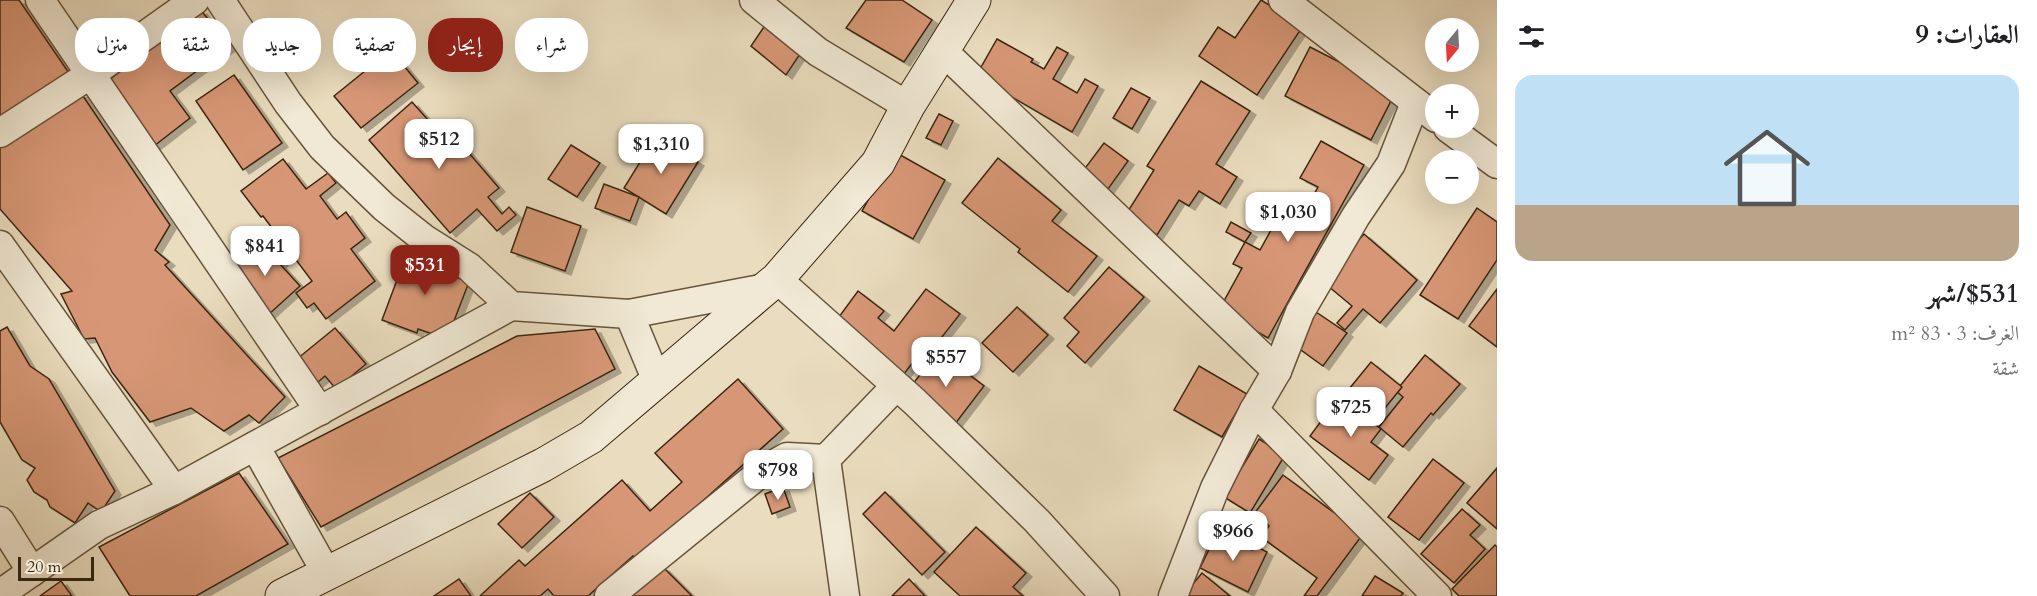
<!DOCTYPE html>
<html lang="ar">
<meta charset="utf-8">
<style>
body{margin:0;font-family:Cardo,Amiri,serif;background:#f2f2f2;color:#202124;direction:rtl;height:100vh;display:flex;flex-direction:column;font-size:22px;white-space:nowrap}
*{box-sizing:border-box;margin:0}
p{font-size:20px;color:#757577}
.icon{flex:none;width:33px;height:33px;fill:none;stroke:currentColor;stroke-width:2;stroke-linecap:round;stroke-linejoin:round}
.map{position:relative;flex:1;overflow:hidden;direction:ltr}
.details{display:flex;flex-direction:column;background:#fff;width:540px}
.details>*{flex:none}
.top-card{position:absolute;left:18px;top:18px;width:570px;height:54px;direction:rtl;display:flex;gap:12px}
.needle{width:39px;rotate:198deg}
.tools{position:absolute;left:1425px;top:18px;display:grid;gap:12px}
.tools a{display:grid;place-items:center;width:54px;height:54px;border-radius:50%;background:#fff;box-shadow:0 6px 24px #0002;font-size:30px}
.scale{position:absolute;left:18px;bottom:15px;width:76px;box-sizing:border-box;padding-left:6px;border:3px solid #3b2610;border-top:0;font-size:16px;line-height:21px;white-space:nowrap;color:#3b2610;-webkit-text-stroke:4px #f1e9d5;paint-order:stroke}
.price{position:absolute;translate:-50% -51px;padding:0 14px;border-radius:12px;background:#fff;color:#222;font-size:20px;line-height:39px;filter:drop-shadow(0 2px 3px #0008)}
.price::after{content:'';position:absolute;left:50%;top:36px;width:18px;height:14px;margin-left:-9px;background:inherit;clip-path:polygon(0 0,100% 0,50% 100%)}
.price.on{background:#8f2418;color:#fff}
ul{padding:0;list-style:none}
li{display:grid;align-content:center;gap:12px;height:318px;padding:0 18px}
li+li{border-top:2px solid #e0e0e0}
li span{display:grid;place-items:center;height:186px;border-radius:18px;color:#555}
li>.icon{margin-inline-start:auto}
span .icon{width:108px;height:108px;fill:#fffc;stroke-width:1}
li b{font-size:26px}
h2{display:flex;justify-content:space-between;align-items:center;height:72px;padding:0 18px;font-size:26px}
.chip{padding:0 21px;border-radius:24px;background:#fff;box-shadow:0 6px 24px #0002;font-size:21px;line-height:54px}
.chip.on{background:#8f2418;color:#fff}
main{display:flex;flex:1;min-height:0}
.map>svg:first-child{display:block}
</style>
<main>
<section class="details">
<h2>العقارات: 9<svg class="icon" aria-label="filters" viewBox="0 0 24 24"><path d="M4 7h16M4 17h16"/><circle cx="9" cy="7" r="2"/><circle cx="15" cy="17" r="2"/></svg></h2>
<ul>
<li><span style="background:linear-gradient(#bfe0f5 70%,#b9a48a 0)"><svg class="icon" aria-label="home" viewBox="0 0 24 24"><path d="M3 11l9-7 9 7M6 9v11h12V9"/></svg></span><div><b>$531/شهر</b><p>الغرف: 3 · 83 m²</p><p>شقة</p></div></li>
</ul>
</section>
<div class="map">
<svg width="1497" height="596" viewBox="0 0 1497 596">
<defs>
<filter id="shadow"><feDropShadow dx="6" dy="4" stdDeviation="0" flood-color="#0004"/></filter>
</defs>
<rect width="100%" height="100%" fill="#eaddbf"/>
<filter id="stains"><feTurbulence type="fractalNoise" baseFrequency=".00333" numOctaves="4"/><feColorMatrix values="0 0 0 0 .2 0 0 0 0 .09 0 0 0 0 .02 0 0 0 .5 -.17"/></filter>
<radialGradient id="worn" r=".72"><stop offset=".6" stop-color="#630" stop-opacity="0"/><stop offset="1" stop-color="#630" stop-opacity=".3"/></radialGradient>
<g fill="#d79776" stroke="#3b2610" stroke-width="1.5" filter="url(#shadow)">
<path d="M0 0H19L69 73 0 119Z"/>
<path d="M866 0H902L932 20 904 62 846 28Z"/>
<path d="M1261 0 1303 26 1257 95 1199 56 1218 27 1235 38Z"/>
<path d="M201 10 229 47 170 91 190 118 154 146 105 83Z"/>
<path d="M770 18 806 45 786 75 751 46Z"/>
<path d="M997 39 1033 59 1031 62 1044 69 1057 47 1068 53 1053 79 1077 93 1085 79 1098 86 1072 132 976 76Z"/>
<path d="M1310 47 1396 91 1371 140 1285 96Z"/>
<path d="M391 50 418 83 361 128 334 96Z"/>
<path d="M234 75 282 143 243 170 196 101Z"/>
<path d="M1201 81 1250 111 1216 164 1237 177 1220 204 1199 191 1189 206 1179 200 1157 235 1125 216 1154 170 1147 166Z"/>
<path d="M1131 88 1150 98 1132 129 1113 118Z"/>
<path d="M81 93 170 225 155 250 169 262 165 265 285 397 259 423 249 415 224 431 191 408 150 422 112 372 95 338 84 339 61 294 72 291 0 209V147Z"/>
<path d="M412 102 437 130 444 124 499 188 488 197 502 214 509 207 516 215 497 231 477 209 450 233 369 140Z"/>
<path d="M939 114 953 121 941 145 926 138Z"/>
<path d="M656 136 698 162 666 214 624 188Z"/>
<path d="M1321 141 1364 165 1268 338 1219 310 1242 268 1233 264 1245 242 1226 232 1231 222 1251 233 1245 242 1260 250 1271 230 1260 224 1276 194 1305 210 1318 187 1300 178Z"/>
<path d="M1104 143 1128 161 1108 189 1083 171Z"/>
<path d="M571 145 600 163 577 197 548 179Z"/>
<path d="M895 152 945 180 913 239 862 211Z"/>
<path d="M998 158 1061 210 1052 221 1097 256 1068 292 1018 252 1020 249 962 203Z"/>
<path d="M283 159 306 189 328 173 336 183 320 196 337 219 346 212 365 238 351 249 375 281 326 319 314 303 307 308 296 293 312 281 263 216 261 217 241 191Z"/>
<path d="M604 184 639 197 630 221 595 208Z"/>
<path d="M527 207 581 226 565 271 511 252Z"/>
<path d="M1477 208 1497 222V260L1458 319 1420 295Z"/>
<path d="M1364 234 1417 280 1380 323 1363 309 1345 330 1337 323 1352 306 1322 281Z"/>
<path d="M262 240 282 262 280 264 300 286 268 315 229 270Z"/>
<path d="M409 248 449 262 445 273 469 282 447 339 418 329 417 333 382 320Z"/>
<path d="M1109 267 1144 297 1085 363 1067 346 1079 332 1064 318Z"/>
<path d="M926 289 960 314 931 351 925 346 904 374 836 321 858 291 884 311 878 318 894 331Z"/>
<path d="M1497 289V347L1469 326Z"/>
<path d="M1017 307 1048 335 1013 372 982 343Z"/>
<path d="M1313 310 1347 333 1323 366 1290 342Z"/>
<path d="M7 327 30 366 49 379 115 491 101 512 88 503 75 523 50 507 47 500 34 492 27 480 35 468 22 460 0 422V331Z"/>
<path d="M335 328 366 364 336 389 325 376 317 383 297 359Z"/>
<path d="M595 329 615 369 321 527 278 458 517 336Z"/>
<path d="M938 351 984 386 955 424 909 389Z"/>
<path d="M1425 355 1460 384 1433 415 1431 413 1403 447 1379 427 1403 397 1396 391Z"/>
<path d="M1371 362 1402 387 1376 419 1345 394Z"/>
<path d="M1199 366 1247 394 1222 437 1174 410Z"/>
<path d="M738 379 783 429 637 560 633 556 588 596H554L548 589 540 596H480L519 560 525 566 622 480 650 511 682 482 655 453Z"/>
<path d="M1339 397 1381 429 1371 442 1388 455 1369 480 1310 436Z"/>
<path d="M1259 439 1285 455 1250 513 1224 497Z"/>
<path d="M1433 459 1464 483 1419 540 1388 517Z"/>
<path d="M1497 468V529L1467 503Z"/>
<path d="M239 473 288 544 196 596H130L99 547Z"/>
<path d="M1283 475 1363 534 1317 596H1304L1317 578 1261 537 1269 526 1254 514Z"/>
<path d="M783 487 790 507 772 514 765 494Z"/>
<path d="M885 492 945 552 922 575 863 514Z"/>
<path d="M530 493 554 517 522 548 498 524Z"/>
<path d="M1462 509 1480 525 1470 535 1485 549 1454 583 1421 554Z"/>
<path d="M976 527 1026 573 1013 587 1023 596H960L934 572Z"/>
<path d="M1217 533 1252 550 1254 545 1267 552 1248 592 1200 568Z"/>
<path d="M1495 545 1497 547V596H1459L1452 589Z"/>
<path d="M663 567 692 596H630Z"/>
<path d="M1202 573 1230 596H1183Z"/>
<path d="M1375 576 1403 593 1401 596H1362Z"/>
<path d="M459 579 471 596H434Z"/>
<path d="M909 579 925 596H892Z"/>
<path d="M61 581 72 596H40Z"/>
</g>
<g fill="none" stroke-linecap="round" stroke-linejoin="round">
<g stroke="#67543c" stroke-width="31">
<g id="minor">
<path d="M40 0 320 411"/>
<path d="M220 0 288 103 322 147 384 207 423 238 469 267 511 306 629 314 766 288"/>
<path d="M754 0 818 52 908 106"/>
<path d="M1283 0 1436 118"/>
<path d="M943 51 1277 371"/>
<path d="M1448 128 1497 164"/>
<path d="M0 133 91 74 195 0"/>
<path d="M0 245 174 490"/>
<path d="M777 279 915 402 1037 521 1105 596"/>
<path d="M629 314 657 381"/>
<path d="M1254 410 1437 596"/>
<path d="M255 446 327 574"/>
<path d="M0 521 32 572"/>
<path d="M0 594 99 525 174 490 511 306"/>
<path d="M609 596 764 470 787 457 826 459"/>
<path d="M845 596 826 459 896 386"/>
<path d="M1173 596 1215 488 1254 410 1277 371 1300 312 1356 216 1391 164 1415 103"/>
</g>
</g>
<g stroke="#3b2610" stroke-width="35">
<path id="secondary" d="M282 596 543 465 591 437 766 288 777 279 878 163 908 106 974 0"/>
</g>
<use href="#minor" stroke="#f1e9d5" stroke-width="28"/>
<use href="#secondary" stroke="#f1e9d5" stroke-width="33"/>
</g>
<rect width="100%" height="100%" filter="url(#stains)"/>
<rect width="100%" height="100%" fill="url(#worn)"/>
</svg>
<div class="tools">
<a><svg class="needle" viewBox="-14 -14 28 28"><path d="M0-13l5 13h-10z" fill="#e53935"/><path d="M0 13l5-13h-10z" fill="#757577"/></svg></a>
<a>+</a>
<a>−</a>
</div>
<div class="scale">20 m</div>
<b class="price" style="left:439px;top:170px">$512</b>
<b class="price" style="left:661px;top:175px">$1,310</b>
<b class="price" style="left:1288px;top:243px">$1,030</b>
<b class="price" style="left:265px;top:277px">$841</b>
<b class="price on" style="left:425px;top:296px">$531</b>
<b class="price" style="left:946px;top:388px">$557</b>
<b class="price" style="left:1351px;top:438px">$725</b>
<b class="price" style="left:778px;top:501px">$798</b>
<b class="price" style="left:1233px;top:562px">$966</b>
<div class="top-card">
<a class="chip">شراء</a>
<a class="chip on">إيجار</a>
<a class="chip">تصفية</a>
<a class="chip">جديد</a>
<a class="chip">شقة</a>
<a class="chip">منزل</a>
</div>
</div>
</main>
